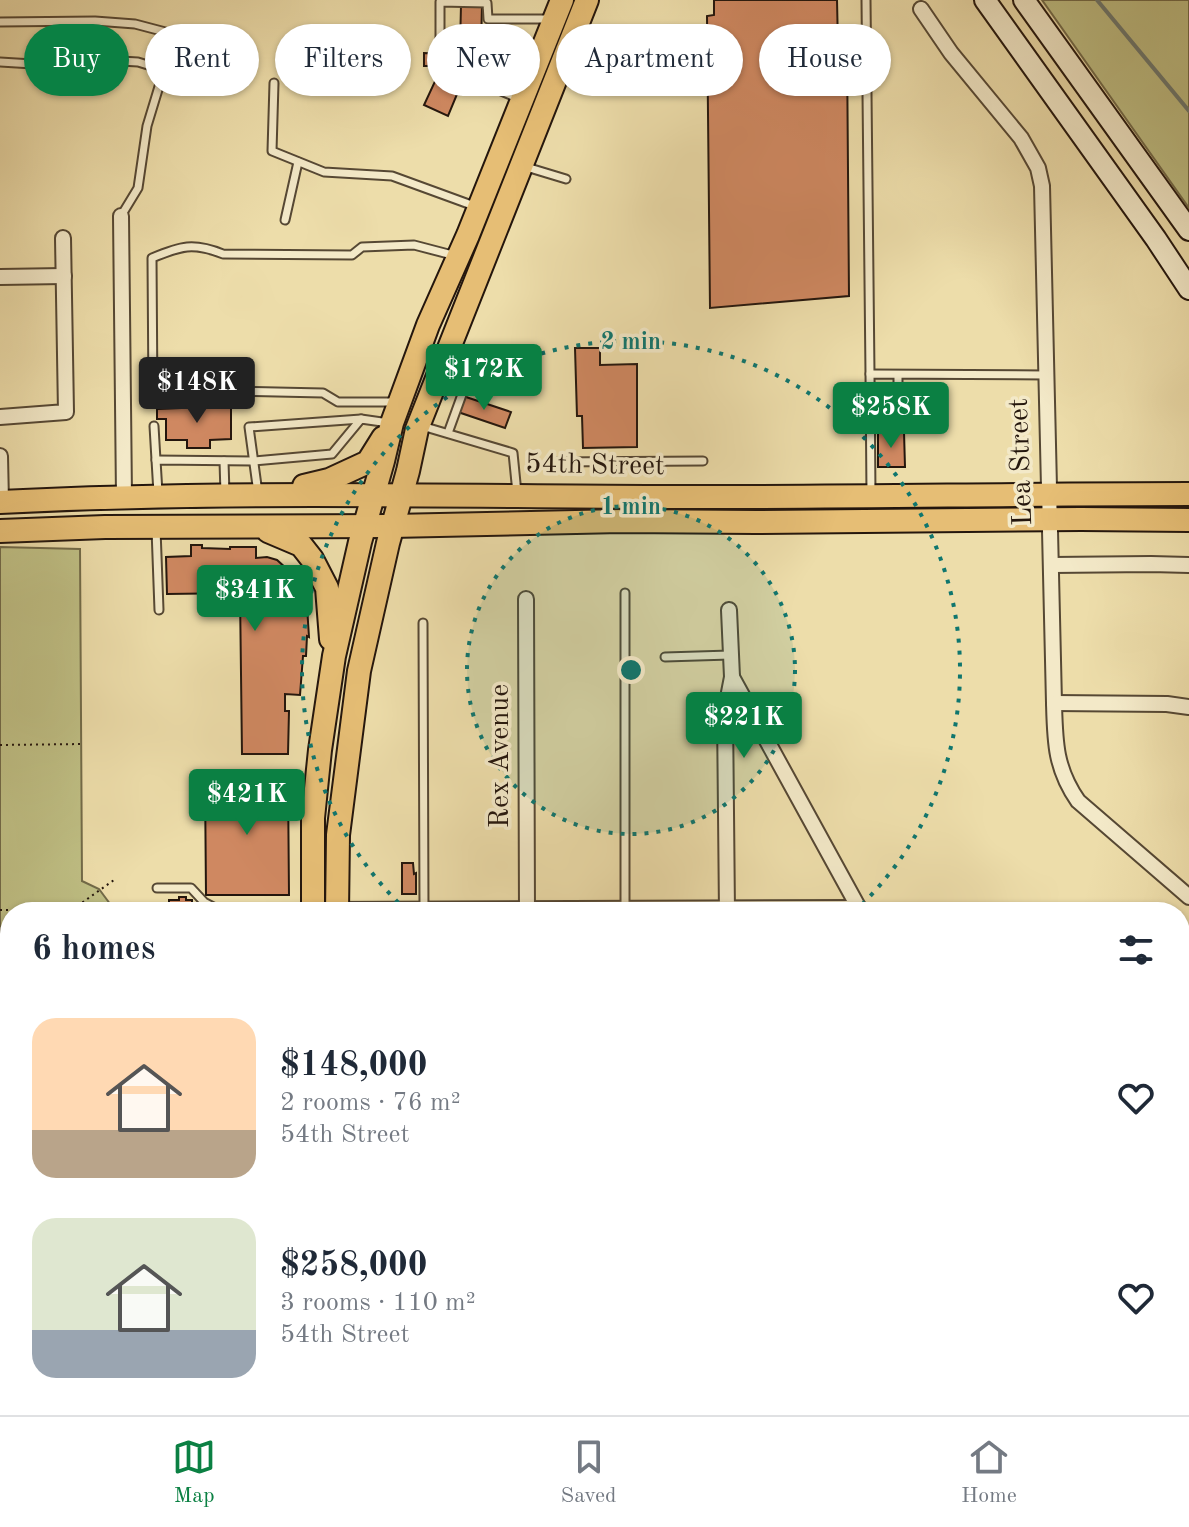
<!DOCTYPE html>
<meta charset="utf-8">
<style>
body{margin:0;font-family:"Old Standard TT",serif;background:#f2f2f3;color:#1f2937;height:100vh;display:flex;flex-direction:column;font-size:30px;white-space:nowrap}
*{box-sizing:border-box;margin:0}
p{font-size:26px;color:#747a83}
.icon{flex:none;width:44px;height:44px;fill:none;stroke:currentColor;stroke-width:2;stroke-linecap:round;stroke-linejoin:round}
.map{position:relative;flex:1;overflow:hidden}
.drawer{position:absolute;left:0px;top:902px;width:1190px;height:514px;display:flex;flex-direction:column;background:#fff;border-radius:32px 32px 0 0;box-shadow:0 2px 6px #0004}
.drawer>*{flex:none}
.banner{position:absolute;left:24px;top:24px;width:1142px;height:72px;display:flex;gap:16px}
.price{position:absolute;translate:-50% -68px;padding:0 18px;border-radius:8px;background:#0b8043;color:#fff;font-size:26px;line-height:52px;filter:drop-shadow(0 2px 4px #0008)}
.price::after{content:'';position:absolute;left:50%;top:48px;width:24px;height:18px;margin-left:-12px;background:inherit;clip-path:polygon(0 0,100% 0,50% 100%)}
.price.active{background:#222;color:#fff}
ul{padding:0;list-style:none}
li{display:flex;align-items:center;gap:24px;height:200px;padding:0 32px}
li span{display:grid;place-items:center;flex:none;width:224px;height:160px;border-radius:24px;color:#555}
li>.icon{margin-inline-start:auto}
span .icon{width:96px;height:96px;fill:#fffc;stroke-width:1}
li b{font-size:34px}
h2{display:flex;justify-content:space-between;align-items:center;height:96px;padding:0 32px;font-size:34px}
.tag{padding:0 28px;border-radius:36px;background:#fff;box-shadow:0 2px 6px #0004;font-size:28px;line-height:72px}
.tag.active{background:#0b8043;color:#fff}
.dock{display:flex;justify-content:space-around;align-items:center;height:112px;border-top:2px solid #e0e1e3;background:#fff;font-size:22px;color:#747a83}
.dock a{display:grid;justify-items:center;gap:4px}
.dock .active{color:#0b8043}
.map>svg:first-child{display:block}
</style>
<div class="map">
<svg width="1189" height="1415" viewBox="0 0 1189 1415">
<rect width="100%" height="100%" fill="#edddaa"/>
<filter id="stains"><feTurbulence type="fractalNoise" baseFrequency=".0025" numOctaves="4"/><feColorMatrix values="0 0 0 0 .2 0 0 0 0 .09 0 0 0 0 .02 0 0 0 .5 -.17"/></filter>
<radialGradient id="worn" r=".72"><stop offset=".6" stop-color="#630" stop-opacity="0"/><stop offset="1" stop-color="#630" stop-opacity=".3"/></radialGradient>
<g fill="#bfbf84" stroke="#726a48" stroke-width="2">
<path d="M1042 0H1189V208Z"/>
<path d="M0 547 80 549 82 881 99 889 116 912H10V1297H0Z"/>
</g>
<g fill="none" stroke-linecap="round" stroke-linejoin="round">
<path stroke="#6c7870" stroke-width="4" d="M1097 0 1189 111"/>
</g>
<g fill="#cf8861" stroke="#24160d" stroke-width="2">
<path d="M714 0H837L838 46H847L849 296 710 308 707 16 714 15Z"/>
<path d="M461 5H482L481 48 460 47Z"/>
<path d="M521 33V46H487V34Z"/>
<path d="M490 52 509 60 500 82 481 75Z"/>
<path d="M424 53 440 54V66H424Z"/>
<path d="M437 77 460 87 448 116 424 105Z"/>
<path d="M575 348H600V365L637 364V447L583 448 582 416H577Z"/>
<path d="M463 396 511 412 505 428 458 412Z"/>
<path d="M231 406V439L210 440V448H187V440H166V419H157V409Z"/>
<path d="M904 432 905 467H878V433Z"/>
<path d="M191 545H202V548L230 549V547H256V558L267 557 277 560 300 581 306 591 309 637 307 636 306 656H303L300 695 285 694V711H289L288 754H242L240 593 167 594 166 557 191 556Z"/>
<path d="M288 779 289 895H206L205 780Z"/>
<path d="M402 863H413L414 874 416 873V894H402Z"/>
<path d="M179 897H186V900H192V912H169V900H179Z"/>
</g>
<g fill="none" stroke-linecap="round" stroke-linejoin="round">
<g stroke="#564834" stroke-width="11">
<g id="lane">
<path d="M866 0 870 374"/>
<path d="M0 22 95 21 135 24 173 34 232 36"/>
<path d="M440 39V2L487 3 488 19H549"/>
<path d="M461 59 468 77 520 99"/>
<path d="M0 62 49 65 69 58 138 62 164 70 147 126 138 188 121 216"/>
<path d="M274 83 272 151 324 172 392 176 477 207"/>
<path d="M523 166 566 179"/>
<path d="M285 220 298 162"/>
<path d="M501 352 472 367 519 384"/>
<path d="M898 375V410"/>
<path d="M397 402H338L323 393 224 391 199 400 153 399 152 258C181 246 193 242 223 254L352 255 362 247 414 245 456 256"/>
<path d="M154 426 156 460"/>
<path d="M422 426 513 453 517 493"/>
<path d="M448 433 472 367 450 360"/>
<path d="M224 461 225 494"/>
<path d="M551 462 703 461"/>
<path d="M158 493 156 460 253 461 332 454 361 419 389 423"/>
<path d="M258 493 249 427 361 419"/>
<path d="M871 495 870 374 1046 375"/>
<path d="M156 529 159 610"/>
<path d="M423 623 424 909"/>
<path d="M665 657 730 655"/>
<path d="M157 888H191L204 902 223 912"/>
<path d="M625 911V593"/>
<path d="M295 912 311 911"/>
<path d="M0 1278 10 1280"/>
<path d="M109 1406V1415"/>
</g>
</g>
<g stroke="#564834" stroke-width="18">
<g id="street">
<path d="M921 9 951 53 1021 138 1038 168 1042 186 1054 703C1055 741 1055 768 1078 801L1189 897"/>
<path d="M121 216 124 497"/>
<path d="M0 277 64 276"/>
<path d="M0 417 66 412 63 238"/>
<path d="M0 456 1 502"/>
<path d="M1052 565 1151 564 1189 565"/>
<path d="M526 599 527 912"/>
<path d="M732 677 861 912"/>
<path d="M1054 703 1167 704 1189 707"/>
<path d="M331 910 859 908"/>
<path d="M727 912 725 713 732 677 729 610"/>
<path d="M1180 1100H1189"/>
<path d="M1180 1242H1189"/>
<path d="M67 1406 76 1415"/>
<path d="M521 1406V1415"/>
<path d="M682 1406V1415"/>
<path d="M807 1406V1415"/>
<path d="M2 1415 5 1410 15 1406"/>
</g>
</g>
<g stroke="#24160d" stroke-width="24">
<g id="secondary">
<path d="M985 0 1156 239 1189 289"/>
<path d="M1024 0 1189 230"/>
<path d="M0 1308 10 1307"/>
<path d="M1042 1406 1043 1415"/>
</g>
</g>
<g stroke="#24160d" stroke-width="26">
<g id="primary">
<path d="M304 486 329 480 368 462 383 438"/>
<path d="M0 502C215 491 431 496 646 497 827 498 1008 494 1189 494"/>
<path d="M0 531 105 527 392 526 621 521 756 522 1081 519 1189 520"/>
<path d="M268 531 301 545 312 559 327 588 331 639"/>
<path d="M313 912V818L320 750 334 656 360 542 383 461 392 423 428 325 468 235 562 0"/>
<path d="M337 912 338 835 359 671 388 543 408 471 417 429 587 0"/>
<path d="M316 1406V1415"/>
<path d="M338 1406V1415"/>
</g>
</g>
<g stroke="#24160d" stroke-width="2" stroke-dasharray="2 4" stroke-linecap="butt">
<path d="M0 745 83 744"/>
<path d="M0 910H66L83 902 114 880"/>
</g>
<use href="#lane" stroke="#f3e9c8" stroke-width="7"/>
<use href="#street" stroke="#f3e9c8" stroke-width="14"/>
<use href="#secondary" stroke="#f3e9c8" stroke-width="20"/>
<use href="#primary" stroke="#e6be75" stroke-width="22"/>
</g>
<circle cx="631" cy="670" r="164" fill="#0f766e" fill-opacity=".12"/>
<g fill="none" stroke="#0f766e" stroke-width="4" stroke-dasharray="4 8">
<circle cx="631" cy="670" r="164"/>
<path d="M407 911A329 329 0 1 1 855 911"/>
</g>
<g text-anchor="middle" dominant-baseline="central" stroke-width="7" stroke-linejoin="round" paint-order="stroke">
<g font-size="28" fill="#24160d" stroke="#f3e9c8">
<text transform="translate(1022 462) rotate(-92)">Lea Street</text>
<text transform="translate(595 466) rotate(1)">54th Street</text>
<text transform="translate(501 756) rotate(-90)">Rex Avenue</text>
</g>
</g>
<circle cx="631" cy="670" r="12" fill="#0f766e" stroke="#f3e9c8" stroke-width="4"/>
<g font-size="24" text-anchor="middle" font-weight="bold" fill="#0f766e" stroke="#f3e9c8" stroke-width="7" stroke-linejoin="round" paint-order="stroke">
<text x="631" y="349">2 min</text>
<text x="631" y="514">1 min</text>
</g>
<rect width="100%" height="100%" filter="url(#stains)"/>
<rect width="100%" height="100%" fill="url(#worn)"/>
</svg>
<b class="price" style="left:484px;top:412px">$172K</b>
<b class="price active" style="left:197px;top:425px">$148K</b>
<b class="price" style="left:891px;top:450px">$258K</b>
<b class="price" style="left:255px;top:633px">$341K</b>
<b class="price" style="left:744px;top:760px">$221K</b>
<b class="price" style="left:247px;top:837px">$421K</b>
<div class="banner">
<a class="tag active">Buy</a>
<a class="tag">Rent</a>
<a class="tag">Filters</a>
<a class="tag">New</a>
<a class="tag">Apartment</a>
<a class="tag">House</a>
</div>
<section class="drawer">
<h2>6 homes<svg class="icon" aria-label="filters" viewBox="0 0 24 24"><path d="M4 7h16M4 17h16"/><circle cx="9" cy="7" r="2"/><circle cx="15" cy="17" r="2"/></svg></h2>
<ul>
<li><span style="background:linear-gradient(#ffd9b3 70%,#b9a48a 0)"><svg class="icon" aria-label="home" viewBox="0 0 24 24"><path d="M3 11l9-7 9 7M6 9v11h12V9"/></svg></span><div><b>$148,000</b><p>2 rooms · 76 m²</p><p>54th Street</p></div><svg class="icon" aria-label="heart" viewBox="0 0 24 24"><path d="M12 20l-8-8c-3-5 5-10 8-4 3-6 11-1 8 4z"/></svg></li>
<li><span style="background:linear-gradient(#dfe7d0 70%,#9aa5b1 0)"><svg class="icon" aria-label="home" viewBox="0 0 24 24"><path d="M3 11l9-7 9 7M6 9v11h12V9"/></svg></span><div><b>$258,000</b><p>3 rooms · 110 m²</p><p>54th Street</p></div><svg class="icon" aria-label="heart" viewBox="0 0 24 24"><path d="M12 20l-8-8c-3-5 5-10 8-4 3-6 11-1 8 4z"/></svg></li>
</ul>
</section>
</div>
<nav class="dock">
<a class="active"><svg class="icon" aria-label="map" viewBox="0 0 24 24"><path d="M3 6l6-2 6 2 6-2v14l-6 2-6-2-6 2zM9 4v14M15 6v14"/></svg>Map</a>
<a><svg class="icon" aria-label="saved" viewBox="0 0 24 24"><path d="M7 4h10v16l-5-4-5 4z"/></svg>Saved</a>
<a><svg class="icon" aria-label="home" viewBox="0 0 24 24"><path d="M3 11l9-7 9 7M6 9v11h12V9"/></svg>Home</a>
</nav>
